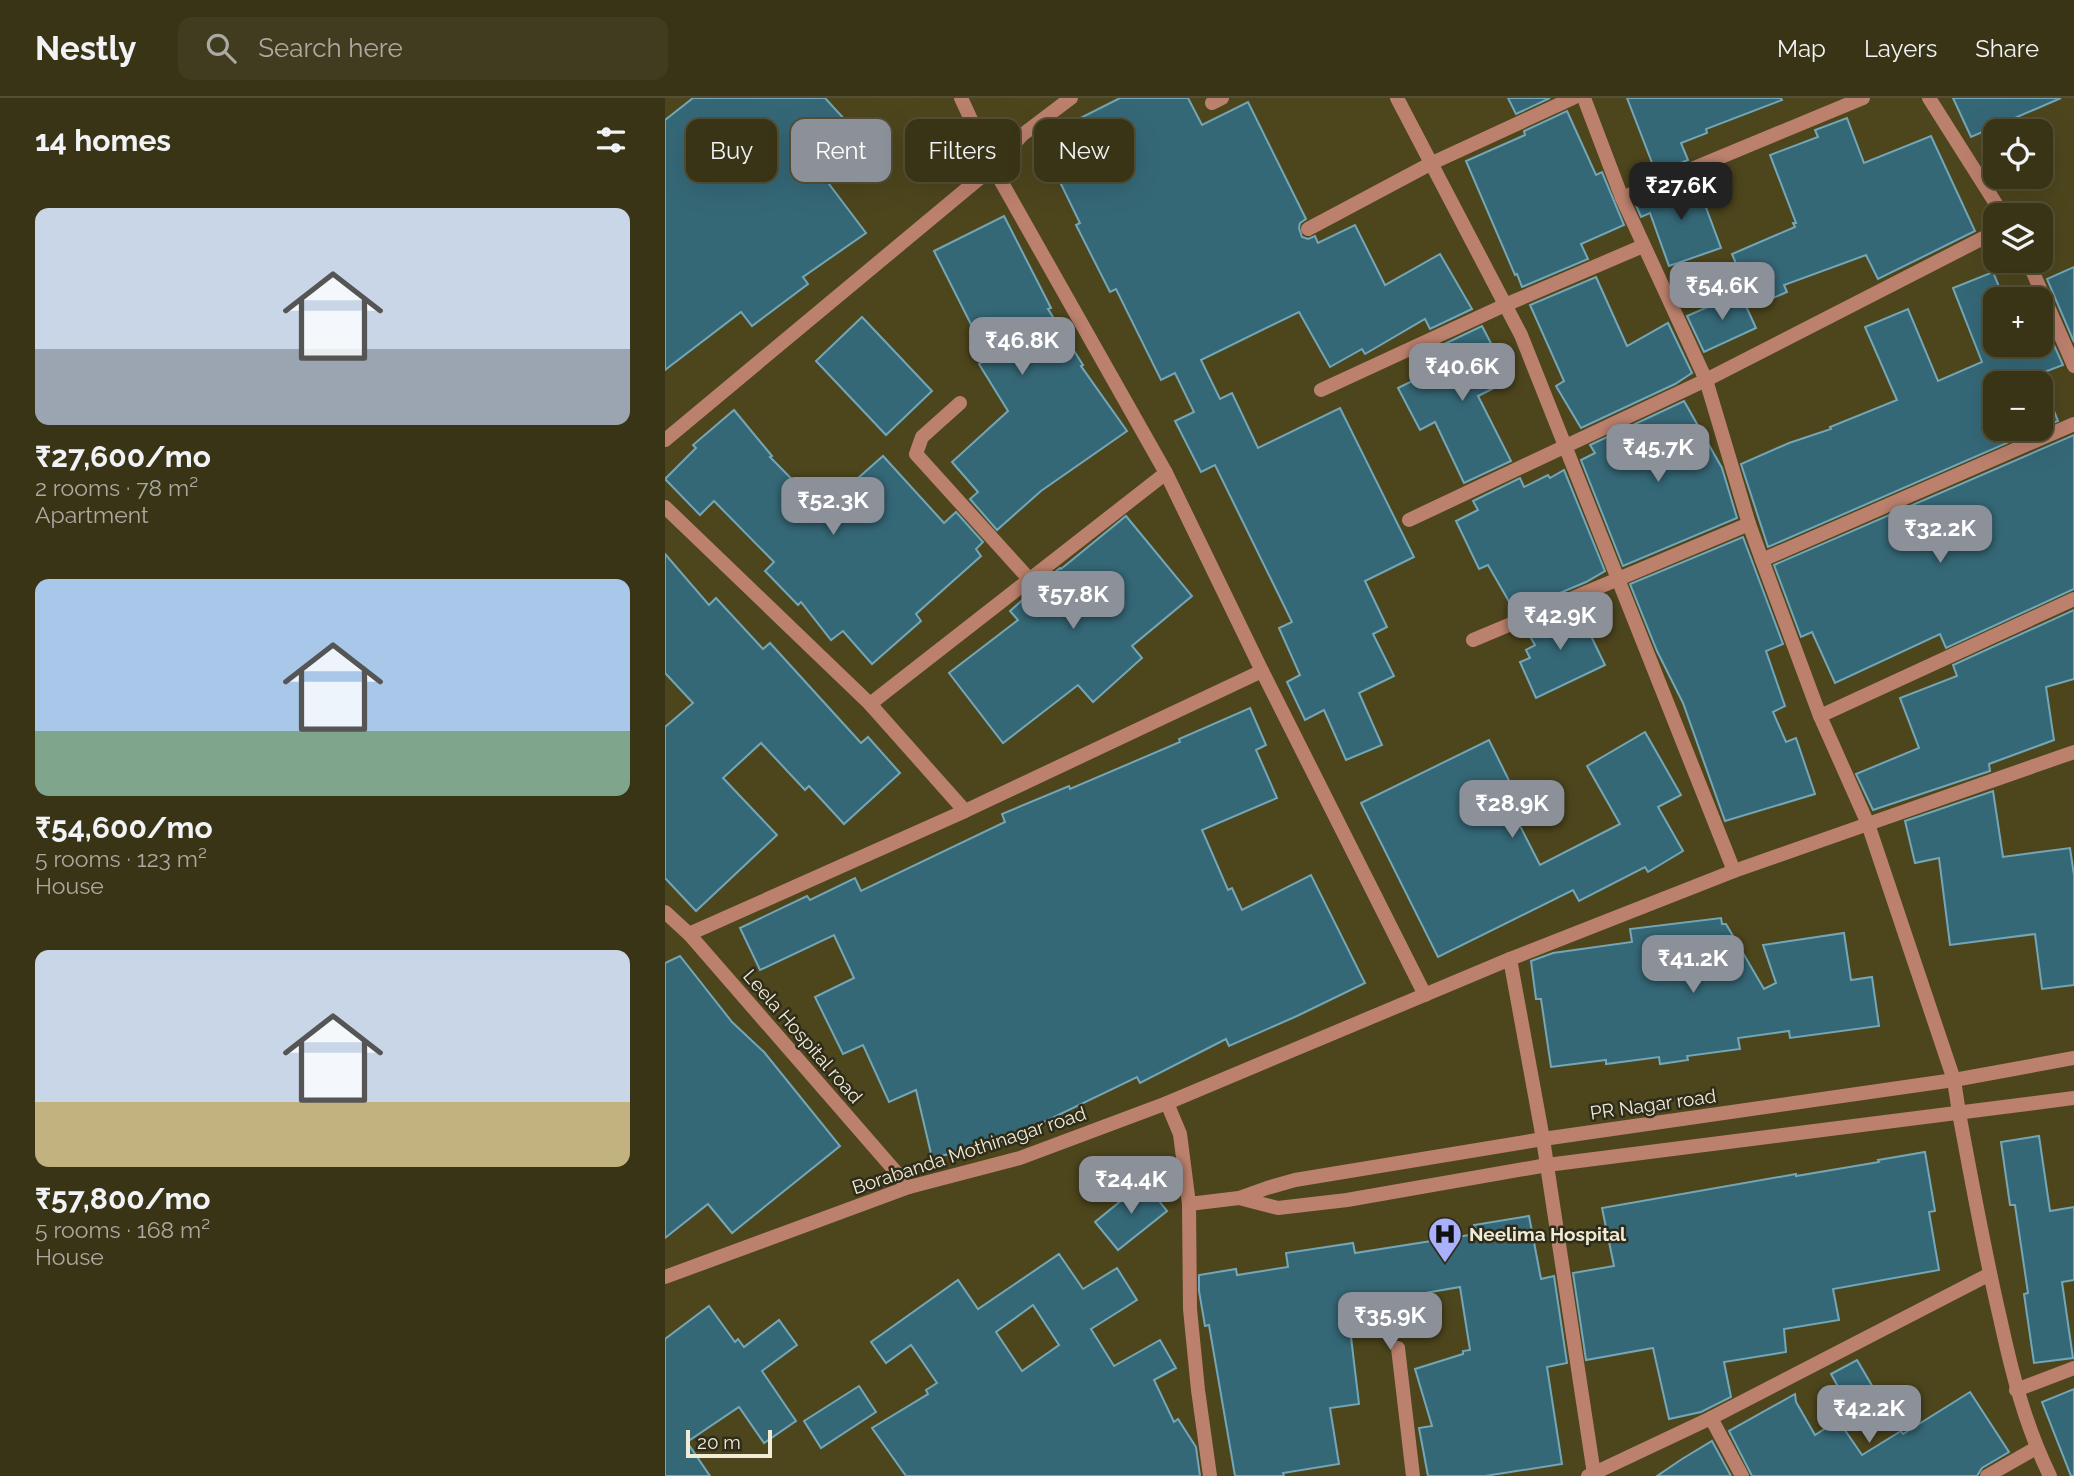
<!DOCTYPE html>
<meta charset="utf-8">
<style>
body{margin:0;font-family:Raleway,sans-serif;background:#413c1f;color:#f1f3f6;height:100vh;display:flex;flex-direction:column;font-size:26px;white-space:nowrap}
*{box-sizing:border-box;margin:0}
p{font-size:23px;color:#abaaa1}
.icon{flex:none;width:38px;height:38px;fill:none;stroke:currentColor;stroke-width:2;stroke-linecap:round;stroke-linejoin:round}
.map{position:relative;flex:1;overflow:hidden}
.side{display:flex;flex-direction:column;background:#3a3416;width:665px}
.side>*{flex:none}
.guide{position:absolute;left:21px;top:21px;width:665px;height:63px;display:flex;gap:14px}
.fabs{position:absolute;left:1318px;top:21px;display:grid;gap:14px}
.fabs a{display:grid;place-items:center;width:70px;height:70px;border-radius:14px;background:#3a3416;box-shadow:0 7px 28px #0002,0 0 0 2px #544f35;font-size:35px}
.scale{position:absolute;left:21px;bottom:18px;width:86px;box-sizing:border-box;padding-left:7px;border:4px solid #f0ecd6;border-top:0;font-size:19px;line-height:24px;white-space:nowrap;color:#f0ecd6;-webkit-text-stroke:5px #2f2c1b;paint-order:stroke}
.price{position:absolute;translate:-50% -60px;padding:0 16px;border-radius:14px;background:#8c9099;color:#fff;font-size:23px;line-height:46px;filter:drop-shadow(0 2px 4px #0008)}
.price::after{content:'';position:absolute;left:50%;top:42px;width:21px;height:16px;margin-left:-10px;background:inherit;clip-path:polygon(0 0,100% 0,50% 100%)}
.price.current{background:#222;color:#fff}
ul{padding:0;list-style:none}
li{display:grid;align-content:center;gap:14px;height:371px;padding:0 35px}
li span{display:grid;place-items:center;height:217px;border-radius:14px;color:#555}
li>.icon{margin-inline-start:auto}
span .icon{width:126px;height:126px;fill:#fffc;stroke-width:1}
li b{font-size:30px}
h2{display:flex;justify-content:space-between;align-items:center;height:84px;padding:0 35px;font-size:30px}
.tag{padding:0 24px;border-radius:14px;background:#3a3416;box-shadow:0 7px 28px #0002,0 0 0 2px #544f35;font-size:24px;line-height:63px}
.tag.current{background:#8c9099;color:#fff}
header{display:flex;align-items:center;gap:42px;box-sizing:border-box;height:98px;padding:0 35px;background:#3a3416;border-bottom:2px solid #544f35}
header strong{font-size:33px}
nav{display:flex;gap:38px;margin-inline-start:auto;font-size:24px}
.search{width:490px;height:63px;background:#413c1f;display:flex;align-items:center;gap:18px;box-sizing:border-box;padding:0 24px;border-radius:14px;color:#abaaa1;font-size:26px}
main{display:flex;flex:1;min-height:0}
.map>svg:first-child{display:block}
</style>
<header>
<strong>Nestly</strong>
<div class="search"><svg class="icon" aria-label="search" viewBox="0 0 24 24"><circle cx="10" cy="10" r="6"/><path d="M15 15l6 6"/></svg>Search here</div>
<nav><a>Map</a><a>Layers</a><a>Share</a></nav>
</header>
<main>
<section class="side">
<h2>14 homes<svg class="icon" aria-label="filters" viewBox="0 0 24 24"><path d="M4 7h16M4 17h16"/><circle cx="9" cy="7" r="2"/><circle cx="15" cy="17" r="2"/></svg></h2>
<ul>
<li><span style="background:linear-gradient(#c9d6e8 65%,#9aa5b1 0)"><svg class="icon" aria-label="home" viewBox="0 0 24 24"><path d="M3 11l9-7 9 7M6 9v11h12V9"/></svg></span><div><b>₹27,600/mo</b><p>2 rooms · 78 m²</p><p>Apartment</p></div></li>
<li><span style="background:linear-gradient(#a9c7e8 70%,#7fa58c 0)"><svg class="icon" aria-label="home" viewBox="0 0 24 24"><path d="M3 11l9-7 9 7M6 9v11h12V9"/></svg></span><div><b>₹54,600/mo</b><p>5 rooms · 123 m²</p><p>House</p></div></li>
<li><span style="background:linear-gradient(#c9d6e8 70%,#c2b280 0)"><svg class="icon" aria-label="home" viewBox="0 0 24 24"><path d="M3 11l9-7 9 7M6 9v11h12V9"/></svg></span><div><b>₹57,800/mo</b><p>5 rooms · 168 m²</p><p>House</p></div></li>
</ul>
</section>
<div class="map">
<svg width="1409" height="1378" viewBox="0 0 1409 1378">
<rect width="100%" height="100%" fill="#4d461d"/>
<g fill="#356877" stroke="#73a7b8" stroke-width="2" fill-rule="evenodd">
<path d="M28 0H160L205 49 164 86 201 135 138 179 143 186 87 228 76 214 0 272V22Z"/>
<path d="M455 0H523L537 27 583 4 641 121 635 125 634 130 637 139 643 141 650 138 653 145 690 127 720 187 775 156 807 211 765 231 760 221 700 256 697 251 665 269 634 214 536 262 555 301 567 295 593 350 675 310 749 459 700 483 722 529 708 536 729 578 694 595 717 647 681 662 659 612 640 622 622 584 635 577 614 530 627 524 550 367 536 374 510 323 529 314 510 275 496 282 451 191 445 194 411 127 415 125 374 41Z"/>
<path d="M843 0H885L851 16Z"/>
<path d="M962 0H1116L1117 2 1041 31 1042 35 1016 45 1023 62 991 75Z"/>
<path d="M1288 0H1396L1306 39Z"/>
<path d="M902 13 931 77 937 74 959 127 916 146 923 161 857 189 852 176 850 177 801 63 860 37 859 33Z"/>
<path d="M1182 20 1199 65 1266 38 1310 133 1213 181 1201 157 1119 187 1122 194 1089 208 1067 156 1130 129 1128 125H1131L1105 57 1153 39 1150 32Z"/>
<path d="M1030 80 1056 150 1004 168 985 115 976 119 970 105Z"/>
<path d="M339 118 386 210 383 211 418 267 416 268 462 333 376 393 332 432 305 401 313 394 287 364 343 313 314 266 323 260 269 153Z"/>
<path d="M1409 169V244L1382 181Z"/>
<path d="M1328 174 1339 201H1330V257L1357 247H1389L1398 267 1374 276 1393 323 1376 330V285H1330V331H1374L1103 449 1076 366 1124 345 1166 331 1165 329 1232 302 1200 229 1243 211 1273 283 1317 264 1288 190Z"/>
<path d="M931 179 962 248 1003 225 1027 275 1010 286 916 330 891 288 899 283 865 207Z"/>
<path d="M1075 195 1091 230 1039 254 1022 218Z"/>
<path d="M197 219 267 293 221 337 151 263Z"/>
<path d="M817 228 845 282 813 298 846 363 799 385 770 324 755 332 733 290 784 265 775 248Z"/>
<path d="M1019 303 1057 370 1072 420 958 468 916 362 930 355 925 347Z"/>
<path d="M69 312 107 358 105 359 157 412 218 358 279 425 291 414 318 444 311 451 316 458 251 516 256 523 207 566 178 533 166 542 136 504 133 507 100 473 109 464 49 403 35 417 0 381 31 350 28 347Z"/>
<path d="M1409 337V491L1281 550 1275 536 1170 585 1147 534 1136 539 1109 467Z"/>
<path d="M899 372 940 473 921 484 850 514 823 467 814 471 791 423 813 412 808 403 855 380 859 389 883 377 885 380Z"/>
<path d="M461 418 527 498 467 548 477 560 428 604 413 587 338 645 284 575 353 522 345 513 380 482 395 470 396 471Z"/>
<path d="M1078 439 1118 546 1101 553 1120 608 1108 614 1121 644 1131 640 1150 696 1060 723 1018 605 992 553 965 486Z"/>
<path d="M0 456 44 507 51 500 98 551 105 545 196 645 203 639 235 675 179 726 144 688 140 692 96 645 58 680 112 737 31 813 0 780V629L28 605 0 575Z"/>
<path d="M912 509 940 567 871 600 855 564 865 560 861 552 870 547 860 530Z"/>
<path d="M1409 512V581L1381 589 1389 642 1324 666 1325 673 1208 712 1191 676 1254 650 1235 600 1292 578 1288 567Z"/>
<path d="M585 610 601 647 591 652 612 700 537 732 563 792 567 790 577 812 646 777 700 885 632 918 564 948 561 941 475 985 472 979 360 1033 361 1038 267 1060 251 992 224 1004 198 947 178 956 150 899 189 880 169 837 95 872 75 830 142 798 145 802 190 780 196 793 340 724 337 716 404 688 405 691 515 644 514 641Z"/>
<path d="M980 634 1016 697 993 709 1018 753 983 774 980 769 914 803 908 792 773 859 696 705 824 642 861 717 852 722 875 767 955 726 922 668Z"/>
<path d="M1328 693 1338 759 1405 750 1409 777V887L1377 891 1370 836 1285 847 1274 760 1250 765 1240 723Z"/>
<path d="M1056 820 1057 826H1061L1099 891 1111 885 1098 847 1179 835 1186 882 1207 879 1214 928 1125 940 1124 933 1073 940 1075 951 1022 958 1023 962 995 966 994 959 941 966V962L886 969 876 901H871L866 863 888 855 967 844 965 831Z"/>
<path d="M15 858 67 924 99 954 175 1048 67 1135 43 1106 0 1140V865Z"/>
<path d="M1374 1038 1385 1113 1409 1109V1182L1397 1184 1408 1260 1369 1265 1359 1196 1363 1195 1350 1107H1345L1336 1044Z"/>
<path d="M1260 1054 1270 1113 1264 1114 1274 1172 1168 1191 1174 1222 1119 1231 1121 1254 1059 1264 1066 1299 1036 1314 1004 1321 988 1250 921 1262 908 1175 949 1168 937 1110 1131 1076V1078L1214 1064 1213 1062Z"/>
<path d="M479 1084 502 1113 453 1152 430 1124Z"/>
<path d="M864 1118 876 1181 889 1178 902 1265 882 1269 897 1366 820 1378H763L754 1330 767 1328 750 1271 798 1256V1253L805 1252 795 1189 737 1199 738 1204 683 1214 694 1306 665 1310 674 1366 618 1375 619 1378H570L544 1227 540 1228 534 1193V1177L571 1171 572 1177 623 1169 621 1155 688 1145 690 1155 811 1136 809 1127Z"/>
<path d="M394 1156 418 1191 452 1170 472 1202 426 1231 449 1268 495 1242 511 1270 489 1282 509 1324 513 1321 531 1349 535 1378H241L207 1330 263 1296 261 1292 272 1285 246 1247 221 1265 206 1244 293 1182 313 1211ZM368 1207 394 1247 357 1273 331 1234Z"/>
<path d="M44 1208 70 1244 73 1241 79 1249 114 1222 132 1247 97 1273 131 1323 99 1345 74 1309 22 1344 45 1378H0V1241Z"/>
<path d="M1192 1262 1209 1291 1183 1307 1166 1276Z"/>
<path d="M194 1288 211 1314 156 1350 139 1323Z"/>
<path d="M1409 1291V1378H1406L1377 1304Z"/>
<path d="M1305 1294 1344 1354 1317 1370 1312 1378H1087L1064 1333 1130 1296 1131 1304 1150 1337 1173 1322 1197 1357 1236 1333 1238 1336Z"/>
<path d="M1047 1343 1066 1378H992L1017 1361Z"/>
</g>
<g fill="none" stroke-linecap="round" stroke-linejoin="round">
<g stroke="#bc816d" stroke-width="14">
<path d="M732 0 856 237 1069 773"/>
<path d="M919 0 957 100 1041 282 1084 426 1097 462 1155 618 1203 726 1409 654"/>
<path d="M1264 0 1338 117"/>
<path d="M547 5 557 0"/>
<path d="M957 100 1198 0"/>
<path d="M643 131 765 66 908 0"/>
<path d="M1363 163 1409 268"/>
<path d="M656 292 840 207 978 148"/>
<path d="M295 305 257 339 251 356 365 482"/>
<path d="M0 342 328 69 357 37 406 0"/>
<path d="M0 409 205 606 501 375"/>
<path d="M744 422 1041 282 1330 134"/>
<path d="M1097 462 1409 326"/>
<path d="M808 542 1084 426"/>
<path d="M1155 618 1409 501"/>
<path d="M300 713 597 573"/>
<path d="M0 814 24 836 244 1089"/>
<path d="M24 836 300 713 205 606"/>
<path d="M845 861 878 1041 929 1376"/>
<path d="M1294 1015C1307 1084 1319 1152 1335 1220 1347 1275 1360 1327 1385 1378"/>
<path d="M733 1250 748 1378"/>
<path d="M1351 1292 1409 1270"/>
<path d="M1046 1320 1077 1378"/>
<path d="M923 1378 1046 1320 1325 1176"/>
<path d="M1322 1378 1371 1350"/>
</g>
<g stroke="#bc816d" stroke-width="14">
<path d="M296 0 328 69 501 375 597 573 760 897"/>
<path d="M502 1005 515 1036 524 1106 525 1211 533 1292 545 1378"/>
<path d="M574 1100 613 1110 682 1102 882 1067 1409 1000"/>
<path d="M524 1106 574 1100 602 1090 630 1082 878 1041 1289 982 1409 960"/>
<path d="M0 1179 244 1089 355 1060 502 1005 845 861 1069 773 1203 726 1289 982 1294 1015"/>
</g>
</g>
<defs>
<g id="hospital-pin" transform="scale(1.75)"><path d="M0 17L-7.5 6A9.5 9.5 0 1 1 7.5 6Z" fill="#a9b0fc" stroke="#2f2c1b"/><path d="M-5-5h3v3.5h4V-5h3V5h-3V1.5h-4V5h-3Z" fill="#111"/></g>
</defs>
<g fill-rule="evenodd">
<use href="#hospital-pin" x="780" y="1136"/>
</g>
<g text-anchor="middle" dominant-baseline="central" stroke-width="5" stroke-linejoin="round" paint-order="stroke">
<g font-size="19" fill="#f0ecd6" stroke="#2f2c1b">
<text transform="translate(138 938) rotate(49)">Leela Hospital road</text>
<text transform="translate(988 1006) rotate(-8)">PR Nagar road</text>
<text transform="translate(304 1052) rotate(-18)">Borabanda Mothinagar road</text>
</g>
<g font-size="19" font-weight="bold" fill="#f0ecd6" stroke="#2f2c1b" text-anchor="start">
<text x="804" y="1136">Neelima Hospital</text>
</g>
</g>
</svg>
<div class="fabs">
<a><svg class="icon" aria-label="locate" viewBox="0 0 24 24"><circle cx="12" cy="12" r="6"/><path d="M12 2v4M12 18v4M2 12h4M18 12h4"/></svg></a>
<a><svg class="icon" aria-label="layers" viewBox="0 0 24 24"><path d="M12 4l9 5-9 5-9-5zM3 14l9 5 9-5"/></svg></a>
<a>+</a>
<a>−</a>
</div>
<div class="scale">20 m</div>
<b class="price current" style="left:1016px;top:124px">₹27.6K</b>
<b class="price" style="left:1057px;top:224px">₹54.6K</b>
<b class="price" style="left:357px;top:279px">₹46.8K</b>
<b class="price" style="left:797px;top:305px">₹40.6K</b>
<b class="price" style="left:993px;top:386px">₹45.7K</b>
<b class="price" style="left:168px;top:439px">₹52.3K</b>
<b class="price" style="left:1275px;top:467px">₹32.2K</b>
<b class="price" style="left:408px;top:533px">₹57.8K</b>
<b class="price" style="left:895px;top:554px">₹42.9K</b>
<b class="price" style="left:847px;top:742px">₹28.9K</b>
<b class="price" style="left:1028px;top:897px">₹41.2K</b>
<b class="price" style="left:466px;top:1118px">₹24.4K</b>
<b class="price" style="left:725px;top:1254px">₹35.9K</b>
<b class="price" style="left:1204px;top:1347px">₹42.2K</b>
<div class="guide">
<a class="tag">Buy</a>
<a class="tag current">Rent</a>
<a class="tag">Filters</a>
<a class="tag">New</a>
</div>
</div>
</main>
